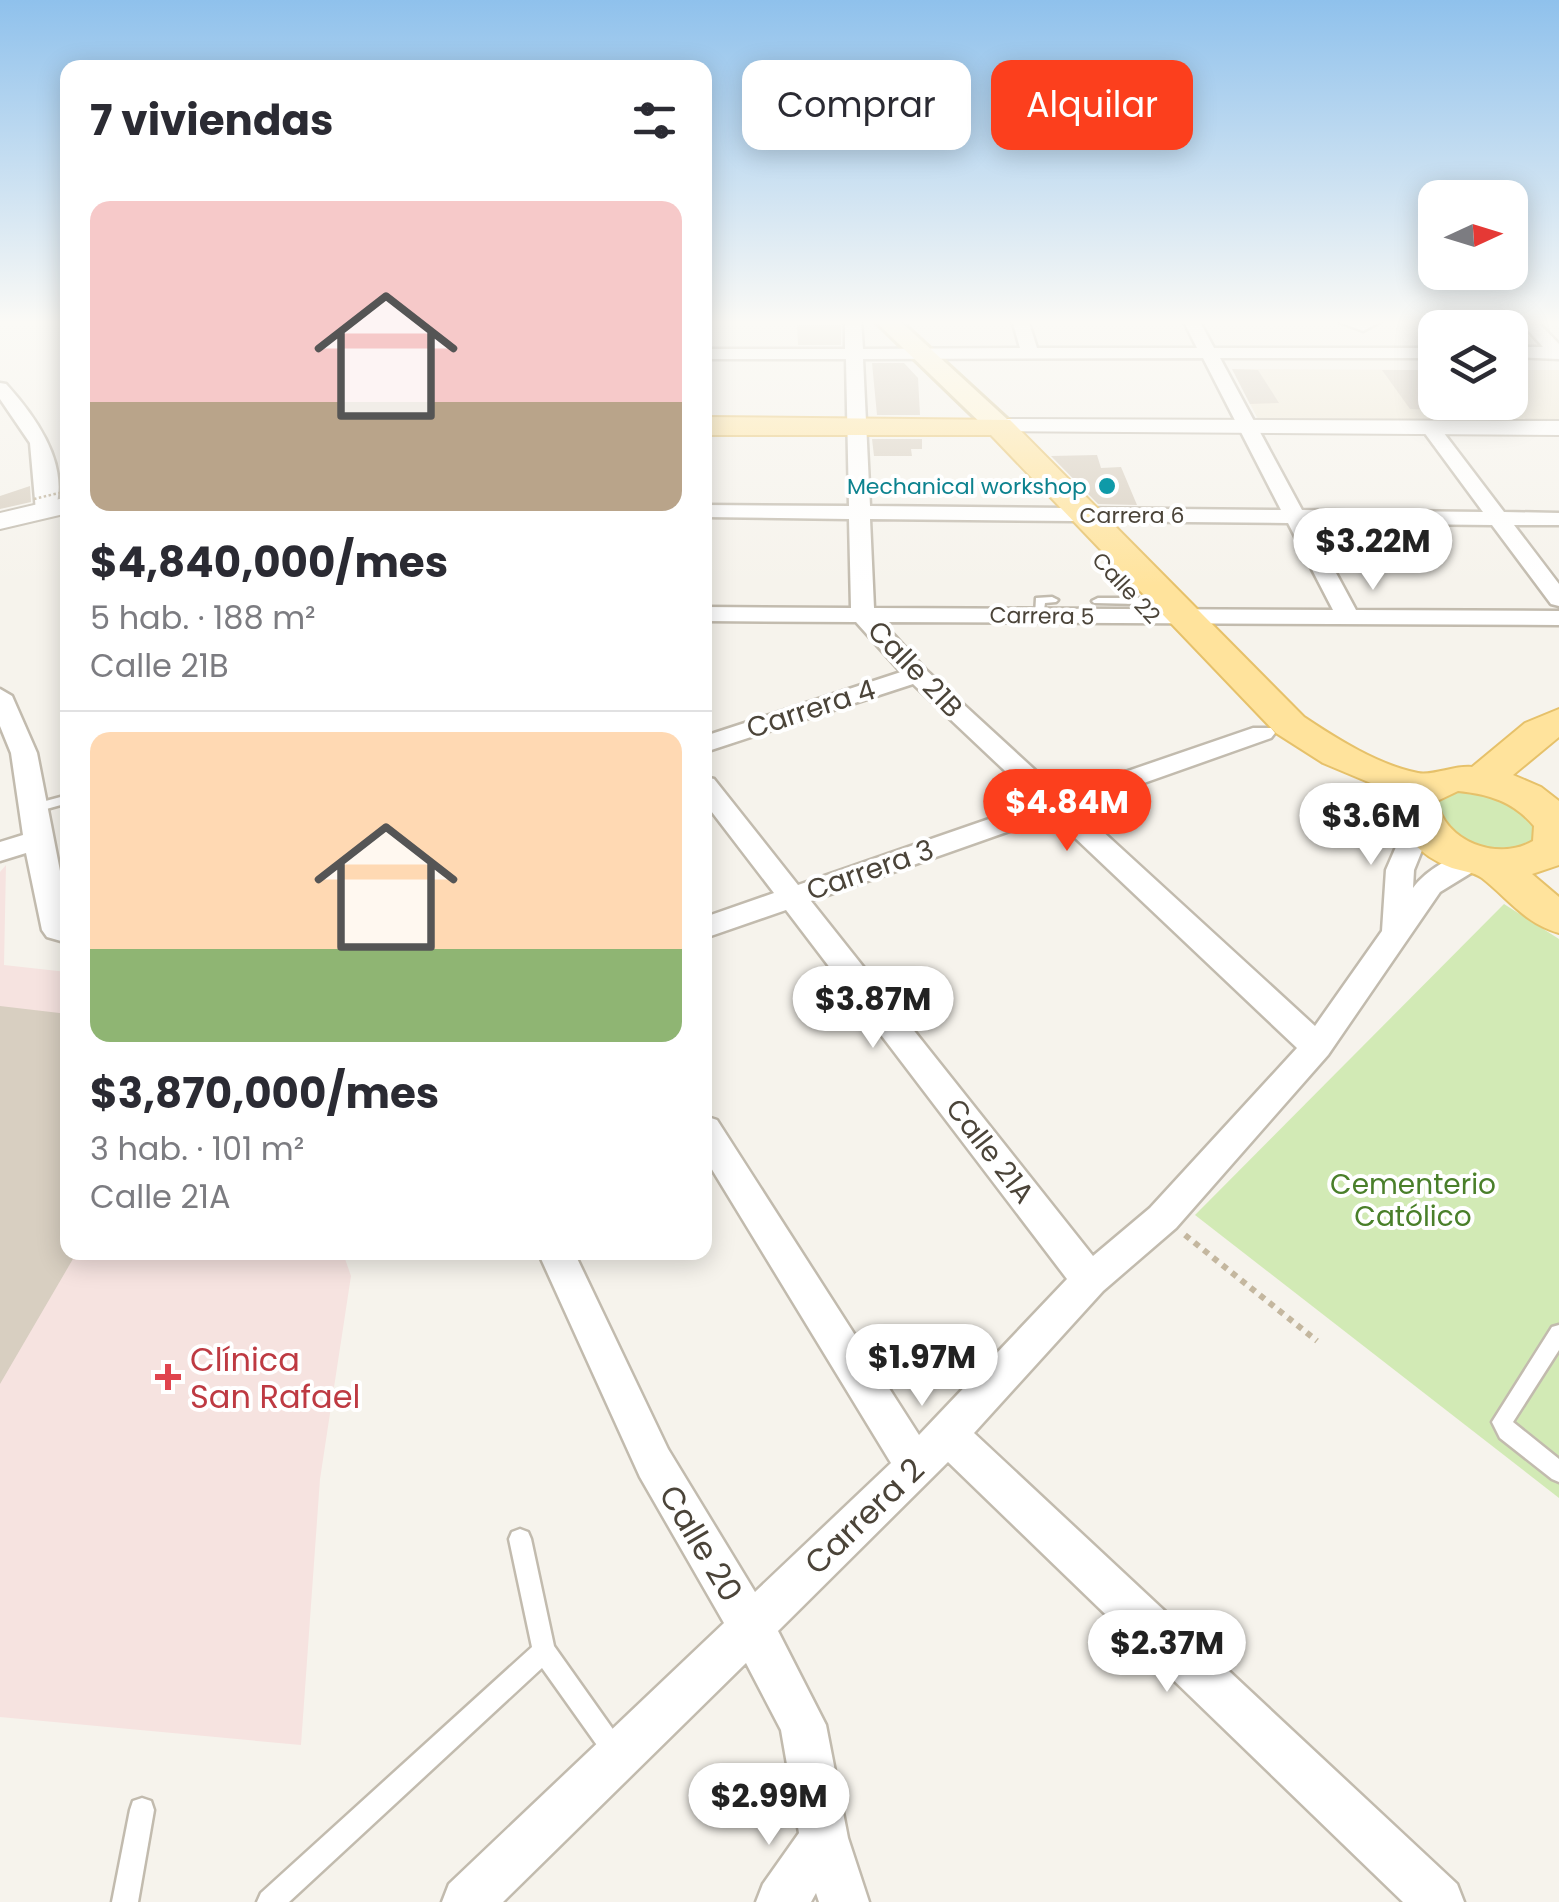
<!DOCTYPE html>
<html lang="es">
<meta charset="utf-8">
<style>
body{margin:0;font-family:Poppins,sans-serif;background:#f7f7f7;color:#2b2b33;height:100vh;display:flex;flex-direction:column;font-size:38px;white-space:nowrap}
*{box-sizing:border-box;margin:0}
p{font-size:32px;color:#7c7c81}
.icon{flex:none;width:55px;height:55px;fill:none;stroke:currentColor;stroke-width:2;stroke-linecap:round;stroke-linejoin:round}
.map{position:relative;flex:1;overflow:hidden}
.details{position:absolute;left:60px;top:60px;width:652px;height:1200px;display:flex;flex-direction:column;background:#fff;border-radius:20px;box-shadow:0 5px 25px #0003}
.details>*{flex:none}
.banner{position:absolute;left:742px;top:60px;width:665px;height:90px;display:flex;gap:20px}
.needle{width:65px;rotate:86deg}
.fabs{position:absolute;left:1418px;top:180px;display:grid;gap:20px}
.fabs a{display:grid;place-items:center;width:110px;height:110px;border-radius:20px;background:#fff;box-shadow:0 5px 25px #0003;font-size:50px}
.price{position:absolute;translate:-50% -85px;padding:0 22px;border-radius:35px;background:#fff;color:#222;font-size:32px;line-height:65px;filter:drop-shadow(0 2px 5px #0008)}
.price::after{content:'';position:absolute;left:50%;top:60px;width:30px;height:22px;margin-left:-15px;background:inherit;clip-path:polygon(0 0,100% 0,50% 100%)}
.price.current{background:#fc3f1d;color:#fff}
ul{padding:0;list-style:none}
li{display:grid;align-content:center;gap:20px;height:530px;padding:0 30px}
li+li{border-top:2px solid #e1e1e2}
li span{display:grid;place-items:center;height:310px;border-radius:20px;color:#555}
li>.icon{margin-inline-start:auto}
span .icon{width:180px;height:180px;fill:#fffc;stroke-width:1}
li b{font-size:42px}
h2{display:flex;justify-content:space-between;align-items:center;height:120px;padding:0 30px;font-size:42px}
.chip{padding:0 35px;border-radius:20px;background:#fff;box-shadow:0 5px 25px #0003;font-size:35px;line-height:90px}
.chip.current{background:#fc3f1d;color:#fff}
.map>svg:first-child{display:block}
</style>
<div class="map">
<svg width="1559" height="1902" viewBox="0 0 1559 1902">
<rect width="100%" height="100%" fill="#f6f3ec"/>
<path fill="#efe8d6" d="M1232 369 1435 370V402H1510V370H1559V423H1260Z"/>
<path fill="#f6e3e0" d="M6 865 4 965 67 972 68 1252 343 1253 351 1276 320 1479 301 1745 0 1717V872Z"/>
<g fill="#d2eab5">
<path d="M1477 787 1537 816 1540 843 1497 855 1443 834 1434 796Z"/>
<path d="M1504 904 1559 939V1498L1195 1215Z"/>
</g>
<g fill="#d8cfc1">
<path d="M797 325H841V345H798Z"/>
<path d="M872 363H904L918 378 920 415H877Z"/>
<path d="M1232 369 1258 370 1279 403 1250 404Z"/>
<path d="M1382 370H1420L1435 390V410L1410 409Z"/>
<path d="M872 439H922V449H911L912 456H874Z"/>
<path d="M1097 455 1101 468 1121 467 1137 505 1098 504 1051 456Z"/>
<path d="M30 486 31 502 0 509V496Z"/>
<path d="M0 1006 68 1014V1252H77L0 1384Z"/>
</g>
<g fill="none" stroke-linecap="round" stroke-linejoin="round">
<g stroke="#c2bbae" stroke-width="5">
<g id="service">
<path d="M1052 597 1058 600 1056 602 1045 603 1043 616H1035L1036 598Z"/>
<path d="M1098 598H1139L1145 601 1139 604 1094 603 1092 601Z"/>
<path d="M68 795V803L32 813 25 809 27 806Z"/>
<path d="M1559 1325V1350L1513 1422 1559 1459V1482L1552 1479 1500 1438 1492 1422 1552 1327Z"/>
<path d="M520 1529 528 1532 531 1539 554 1646 622 1742 626 1750 622 1758 614 1762 606 1758 542 1668 289 1902H257L261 1893 532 1647 509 1539 512 1532Z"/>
<path d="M142 1798 151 1801 154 1810 138 1902H112L130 1810 133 1801Z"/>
</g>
</g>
<g stroke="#c2bbae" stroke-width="5">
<g id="minor">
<path d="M845 320H861L863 349 1020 348 1012 320H1028L1037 348H1197L1183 320H1199L1214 348H1435V358H1220L1302 510 1483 512 1421 428 1430 422 1437 424 1504 512 1559 513V525H1514L1559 584V606L1551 604 1492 525 1309 523 1356 610 1559 611V625L882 622 926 670 1061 794 1253 728H1271L1275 733 1271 738 1076 807 1315 1026 1382 931 1386 870 1409 817H1429L1433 823 1414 870 1413 888C1426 870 1462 847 1484 853L1488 859 1484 865 1440 892 1328 1055 1176 1228 1103 1291 974 1433 1457 1884 1464 1902H1403L948 1462 778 1631 826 1725 848 1838 869 1902H819L816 1893 811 1902H756L763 1884 799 1833 781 1730 746 1663 503 1902H442L449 1884 724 1623 640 1477 538 1252H574L668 1449 755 1592 891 1463 705 1158V1116L717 1120 919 1435 1067 1279 786 910 705 938V917L774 893 705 803V777L714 779 798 885 1038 802 913 684 705 752V736L901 672 856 622 705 621V607L851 608 849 519 705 517V505L849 506 846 359H705V349H845ZM1203 358 1281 510 870 506 863 359ZM870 519 1288 523 1333 610 874 608ZM1052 816 1297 1048 1150 1208 1093 1256 811 901Z"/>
<path d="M1334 320H1383L1363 331Z"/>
<path d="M1519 320H1536L1559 344V359L1510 357V347H1543Z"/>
<path d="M0 383 6 384C36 417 73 468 53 515H39L36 511 30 443 0 399Z"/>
<path d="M0 689 12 696 37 753 68 912V943L47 937 42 930 26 853 0 861V842L23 835 11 753 0 726Z"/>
</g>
</g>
<g stroke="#c2bbae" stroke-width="4">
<g id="tertiary">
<path d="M999 419 1559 421V435L991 431 987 426Z"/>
<path d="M68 497V513L0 529V513Z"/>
</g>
</g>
<g stroke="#d6c79b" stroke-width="6">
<path id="secondary" d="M874 320H899L1008 420 1012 426 1008 432H990Z"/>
</g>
<g stroke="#e6c16a" stroke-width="4">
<path id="primary" d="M705 417 1010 420 1304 717C1337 739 1378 765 1418 773 1434 776 1454 765 1472 767L1525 723 1559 709V737L1513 775 1541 787 1559 801V865L1532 874 1559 897V933C1524 923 1509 899 1482 878 1474 872 1462 871 1452 868 1419 856 1399 833 1394 799L1397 794 1323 763 1276 733 991 435H705ZM1458 791C1489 794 1514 802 1534 826L1533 841C1497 862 1444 841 1437 801Z"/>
</g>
<path stroke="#c4b79f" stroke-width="6" stroke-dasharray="6 6" stroke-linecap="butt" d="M1185 1235 1317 1341"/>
<use href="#service" fill="#fff" fill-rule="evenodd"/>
<use href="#minor" fill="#fff" fill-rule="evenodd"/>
<use href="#tertiary" fill="#fff" fill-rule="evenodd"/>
<use href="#secondary" fill="#fff3cd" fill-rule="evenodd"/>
<use href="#primary" fill="#ffe39c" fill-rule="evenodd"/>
<path stroke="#c4b79f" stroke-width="2.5" stroke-dasharray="2.5 2.5" stroke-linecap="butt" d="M34 499 63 492"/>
</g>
<linearGradient id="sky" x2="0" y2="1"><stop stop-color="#8fc1ec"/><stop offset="0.55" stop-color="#fbfaf6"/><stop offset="1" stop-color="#fbfaf6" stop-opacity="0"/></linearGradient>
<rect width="1559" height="586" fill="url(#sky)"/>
<circle fill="#0f9aa8" stroke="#fff" stroke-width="4" cx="1107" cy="486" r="10"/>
<path fill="#e0444e" stroke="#fff" stroke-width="4" d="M163 1362h10v10h10v10h-10v10h-10v-10h-10v-10h10z"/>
<g text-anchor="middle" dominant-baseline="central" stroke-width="8" stroke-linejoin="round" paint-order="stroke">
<g font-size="22" fill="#0d838f" stroke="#fff" text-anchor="end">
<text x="1087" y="486">Mechanical workshop</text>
</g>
<g font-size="22" fill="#4b4439" stroke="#fff">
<text x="1132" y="515">Carrera 6</text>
<text transform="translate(1126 588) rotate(47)">Calle 22</text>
<text transform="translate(1042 616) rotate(1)">Carrera 5</text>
</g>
<g font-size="28" fill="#4b4439" stroke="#fff">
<text transform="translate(915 669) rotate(46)">Calle 21B</text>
<text transform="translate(811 709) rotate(-18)">Carrera 4</text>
<text transform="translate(870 870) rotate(-19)">Carrera 3</text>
<text transform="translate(990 1151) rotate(52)">Calle 21A</text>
</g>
<g font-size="28" fill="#4a7f2a" stroke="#fff">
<text x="1413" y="1184">Cementerio<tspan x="1413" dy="32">Católico</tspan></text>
</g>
<g font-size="32" fill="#be3a42" stroke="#fff" text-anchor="start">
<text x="190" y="1359">Clínica<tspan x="190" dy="37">San Rafael</tspan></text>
</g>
<g font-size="32" fill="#4b4439" stroke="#fff">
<text transform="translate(864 1516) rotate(-44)">Carrera 2</text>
<text transform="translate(701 1543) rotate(59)">Calle 20</text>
</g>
</g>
</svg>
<div class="fabs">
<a><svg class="needle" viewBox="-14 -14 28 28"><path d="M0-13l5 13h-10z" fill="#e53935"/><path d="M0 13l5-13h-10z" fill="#7c7c81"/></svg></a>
<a><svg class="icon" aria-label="layers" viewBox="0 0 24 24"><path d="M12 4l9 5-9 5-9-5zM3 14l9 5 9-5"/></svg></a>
</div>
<b class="price" style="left:1373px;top:593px">$3.22M</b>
<b class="price current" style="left:1067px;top:854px">$4.84M</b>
<b class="price" style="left:1371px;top:868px">$3.6M</b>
<b class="price" style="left:873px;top:1051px">$3.87M</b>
<b class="price" style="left:922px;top:1409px">$1.97M</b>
<b class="price" style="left:1167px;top:1695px">$2.37M</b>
<b class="price" style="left:769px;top:1848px">$2.99M</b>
<div class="banner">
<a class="chip">Comprar</a>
<a class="chip current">Alquilar</a>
</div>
<section class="details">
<h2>7 viviendas<svg class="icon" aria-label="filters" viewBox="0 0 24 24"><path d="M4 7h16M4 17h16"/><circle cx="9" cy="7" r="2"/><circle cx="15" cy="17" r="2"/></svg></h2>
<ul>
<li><span style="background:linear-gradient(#f6c9c9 65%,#b9a48a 0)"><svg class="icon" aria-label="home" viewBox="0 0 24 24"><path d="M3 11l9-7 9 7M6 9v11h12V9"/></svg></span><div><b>$4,840,000/mes</b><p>5 hab. · 188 m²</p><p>Calle 21B</p></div></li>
<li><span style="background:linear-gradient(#ffd9b3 70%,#8fb573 0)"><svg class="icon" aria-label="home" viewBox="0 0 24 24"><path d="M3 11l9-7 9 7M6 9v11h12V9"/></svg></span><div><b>$3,870,000/mes</b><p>3 hab. · 101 m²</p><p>Calle 21A</p></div></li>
</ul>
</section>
</div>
